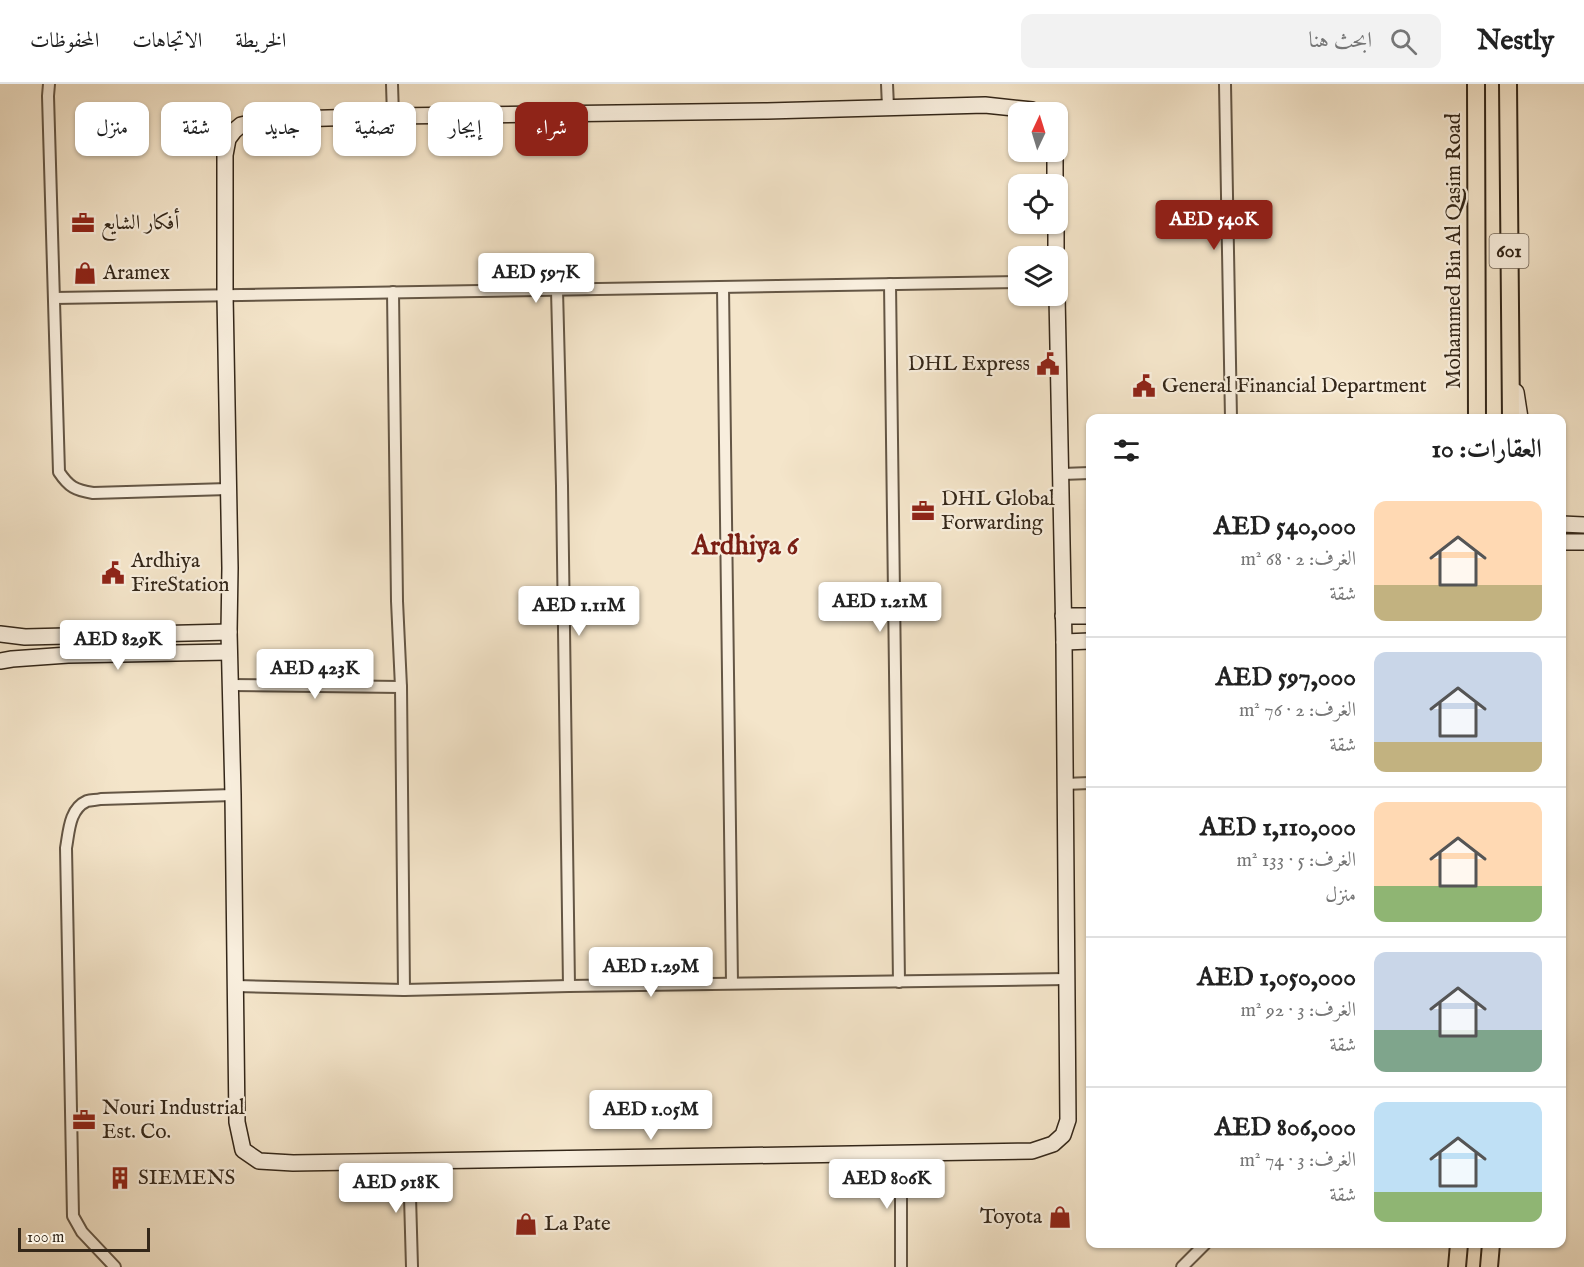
<!DOCTYPE html>
<html lang="ar">
<meta charset="utf-8">
<style>
body{margin:0;font-family:"IM FELL English",Amiri,serif;background:#f2f2f2;color:#222;direction:rtl;height:100vh;display:flex;flex-direction:column;font-size:22px;white-space:nowrap}
*{box-sizing:border-box;margin:0}
p{font-size:20px;color:#767676}
.icon{flex:none;width:33px;height:33px;fill:none;stroke:currentColor;stroke-width:2;stroke-linecap:round;stroke-linejoin:round}
.map{position:relative;flex:1;overflow:hidden;direction:ltr}
.details{position:absolute;left:1086px;top:330px;width:480px;height:834px;display:flex;flex-direction:column;background:#fff;border-radius:12px;box-shadow:0 2px 4px #0004;direction:rtl}
.details>*{flex:none}
.banner{position:absolute;left:18px;top:18px;width:570px;height:54px;direction:rtl;display:flex;gap:12px}
.needle{width:39px;rotate:4deg}
.tools{position:absolute;left:1008px;top:18px;display:grid;gap:12px}
.tools a{display:grid;place-items:center;width:60px;height:60px;border-radius:12px;background:#fff;box-shadow:0 2px 4px #0004;font-size:30px}
.scale{position:absolute;left:18px;bottom:15px;width:132px;box-sizing:border-box;padding-left:6px;border:3px solid #342719;border-top:0;font-size:16px;line-height:21px;white-space:nowrap;color:#342719;-webkit-text-stroke:4px #f8eedd;paint-order:stroke}
.price{position:absolute;translate:-50% -51px;padding:0 14px;border-radius:6px;background:#fff;color:#222;font-size:20px;line-height:39px;filter:drop-shadow(0 2px 3px #0008)}
.price::after{content:'';position:absolute;left:50%;top:36px;width:18px;height:14px;margin-left:-9px;background:inherit;clip-path:polygon(0 0,100% 0,50% 100%)}
.price.selected{background:#8f2418;color:#fff}
ul{padding:0;list-style:none}
li{display:flex;align-items:center;gap:18px;height:150px;padding:0 24px}
li+li{border-top:2px solid #e0e0e0}
li span{display:grid;place-items:center;flex:none;width:168px;height:120px;border-radius:12px;color:#555}
li>.icon{margin-inline-start:auto}
span .icon{width:72px;height:72px;fill:#fffc;stroke-width:1}
li b{font-size:26px}
h2{display:flex;justify-content:space-between;align-items:center;height:72px;padding:0 24px;font-size:26px}
.chip{padding:0 21px;border-radius:12px;background:#fff;box-shadow:0 2px 4px #0004;font-size:21px;line-height:54px}
.chip.selected{background:#8f2418;color:#fff}
header{display:flex;align-items:center;gap:36px;box-sizing:border-box;height:84px;padding:0 30px;background:#fff;border-bottom:2px solid #e0e0e0}
header strong{font-size:28px}
nav{display:flex;gap:33px;margin-inline-start:auto;font-size:21px}
.search{width:420px;height:54px;background:#f2f2f2;display:flex;align-items:center;gap:15px;box-sizing:border-box;padding:0 21px;border-radius:12px;color:#767676;font-size:22px}
.map>svg:first-child{display:block}
</style>
<header>
<strong>Nestly</strong>
<div class="search"><svg class="icon" aria-label="search" viewBox="0 0 24 24"><circle cx="10" cy="10" r="6"/><path d="M15 15l6 6"/></svg>ابحث هنا</div>
<nav><a>الخريطة</a><a>الاتجاهات</a><a>المحفوظات</a></nav>
</header>
<div class="map">
<svg width="1584" height="1183" viewBox="0 0 1584 1183">
<rect width="100%" height="100%" fill="#f4e5ca"/>
<filter id="stains"><feTurbulence type="fractalNoise" baseFrequency=".00333" numOctaves="4"/><feColorMatrix values="0 0 0 0 .2 0 0 0 0 .09 0 0 0 0 .02 0 0 0 .5 -.17"/></filter>
<radialGradient id="worn" r=".72"><stop offset=".6" stop-color="#630" stop-opacity="0"/><stop offset="1" stop-color="#630" stop-opacity=".3"/></radialGradient>
<g fill="none" stroke-linecap="round" stroke-linejoin="round">
<g stroke="#645645" stroke-width="14">
<g id="street">
<path d="M49 0 48 12 59 388C69 403 75 406 93 409L228 405"/>
<path d="M392 0 393 32"/>
<path d="M887 0 888 23"/>
<path d="M1225 0 1231 334"/>
<path d="M890 200 899 898"/>
<path d="M723 203 732 899"/>
<path d="M557 206 562 402 569 902"/>
<path d="M393 208 397 517 401 603 404 906"/>
<path d="M54 214 1018 198"/>
<path d="M1062 390 1090 389"/>
<path d="M230 601 401 603"/>
<path d="M1064 700 1090 699"/>
<path d="M236 902 404 906 569 902 1066 895"/>
<path d="M409 1077 412 1183"/>
<path d="M115 1183 82 1148 73 1132 66 764C69 748 69 725 87 717 91 716 97 716 101 715L233 711"/>
<path d="M901 1183V1069"/>
<path d="M1182 1183 1205 1160"/>
</g>
</g>
<g stroke="#342719" stroke-width="18">
<g id="secondary">
<path d="M1037 28 1032 26 985 21 767 27 393 32 263 36 241 41 234 47 228 55 225 71V211L230 484 229 548 233 711 237 1038 243 1066 259 1077 293 1079 1032 1067 1053 1060 1063 1051 1068 1036 1064 558 1057 212"/>
<path d="M1055 68V100"/>
<path d="M1056 140V172"/>
<path d="M1516 308 1520 334"/>
<path d="M1562 440 1584 441"/>
<path d="M1562 458H1584"/>
<path d="M1063 532H1090"/>
<path d="M0 550 25 553 229 548"/>
<path d="M1064 558 1090 557"/>
<path d="M0 577 12 575 68 571 229 568"/>
</g>
</g>
<g stroke="#342719" stroke-width="20">
<g id="primary">
<path d="M1476 0 1477 334"/>
<path d="M1508 0 1511 334"/>
<path d="M1457 1183 1459 1160"/>
<path d="M1489 1183 1491 1160"/>
</g>
</g>
<use href="#street" stroke="#f8eedd" stroke-width="10"/>
<use href="#secondary" stroke="#f8eedd" stroke-width="15"/>
<use href="#primary" stroke="#f4e5ca" stroke-width="16"/>
</g>
<defs>
<g id="office-bare" transform="scale(1.8)"><path d="M-6-3h4V-5.5h4V-3h4V5H-6ZM-1-4.5V-3h2v-1.5ZM-6 0V1H6V0Z" fill="#8f2418" stroke="#f8eedd" stroke-width="2.5" paint-order="stroke"/></g>
<g id="shop-bare" transform="scale(1.8)"><path d="M-5-2.5h2.3a2.7 3.5 0 0 1 5.4 0H5L5.5 6h-11ZM-1.5-2.5h3a1.5 2.3 0 0 0-3 0Z" fill="#8f2418" stroke="#f8eedd" stroke-width="2.5" paint-order="stroke"/></g>
<g id="civic-bare" transform="scale(1.8)"><path d="M-.6-6.5H3V-4.5H.6V-3L4-1V1h2V6H-6V1h2V-1L-.6-3ZM-1.2 2.5V6h2.4V2.5Z" fill="#8f2418" stroke="#f8eedd" stroke-width="2.5" paint-order="stroke"/></g>
<g id="building-bare" transform="scale(1.8)"><path d="M-4-6H4V6H1V3H-1V6H-4ZM-2.5-4.3h1.7v1.8h-1.7ZM.8-4.3h1.7v1.8H.8ZM-2.5-1h1.7V.8h-1.7ZM.8-1h1.7V.8H.8Z" fill="#8f2418" stroke="#f8eedd" stroke-width="2.5" paint-order="stroke"/></g>
</defs>
<g fill-rule="evenodd">
<use href="#office-bare" x="83" y="139"/>
<use href="#shop-bare" x="85" y="189"/>
<use href="#civic-bare" x="1048" y="280"/>
<use href="#civic-bare" x="1144" y="302"/>
<use href="#office-bare" x="923" y="427"/>
<use href="#civic-bare" x="113" y="489"/>
<use href="#office-bare" x="84" y="1036"/>
<use href="#building-bare" x="120" y="1094"/>
<use href="#shop-bare" x="1060" y="1133"/>
<use href="#shop-bare" x="526" y="1140"/>
</g>
<g text-anchor="middle" dominant-baseline="central" stroke-width="4.5" stroke-linejoin="round" paint-order="stroke">
<rect fill="#f8eedd" stroke="#6f6354" stroke-width="1.5" x="1489.5" y="150" width="39" height="34" rx="4.5"/>
<g font-size="20" font-weight="bold" fill="#342719">
<text x="1509" y="167">601</text>
</g>
<g font-size="21" fill="#342719" stroke="#f8eedd" text-anchor="start">
<text x="101" y="139">أفكار الشايع</text>
<text x="103" y="189">Aramex</text>
<text x="1030" y="280" text-anchor="end">DHL Express</text>
<text x="1162" y="302">General Financial Department</text>
<text x="941" y="415">DHL Global<tspan x="941" dy="24">Forwarding</tspan></text>
<text x="131" y="477">Ardhiya<tspan x="131" dy="24">FireStation</tspan></text>
<text x="102" y="1024">Nouri Industrial<tspan x="102" dy="24">Est. Co.</tspan></text>
<text x="138" y="1094">SIEMENS</text>
<text x="1042" y="1133" text-anchor="end">Toyota</text>
<text x="544" y="1140">La Pate</text>
</g>
<g font-size="21" fill="#342719" stroke="#f8eedd">
<text transform="translate(1454 167) rotate(-90)">Mohammed Bin Al Qasim Road</text>
</g>
<g font-size="27" font-weight="bold" fill="#7a1f14" stroke="#f8eedd">
<text x="745" y="463">Ardhiya 6</text>
</g>
</g>
<rect width="100%" height="100%" filter="url(#stains)"/>
<rect width="100%" height="100%" fill="url(#worn)"/>
</svg>
<div class="tools">
<a><svg class="needle" viewBox="-14 -14 28 28"><path d="M0-13l5 13h-10z" fill="#e53935"/><path d="M0 13l5-13h-10z" fill="#767676"/></svg></a>
<a><svg class="icon" aria-label="locate" viewBox="0 0 24 24"><circle cx="12" cy="12" r="6"/><path d="M12 2v4M12 18v4M2 12h4M18 12h4"/></svg></a>
<a><svg class="icon" aria-label="layers" viewBox="0 0 24 24"><path d="M12 4l9 5-9 5-9-5zM3 14l9 5 9-5"/></svg></a>
</div>
<div class="scale">100 m</div>
<b class="price selected" style="left:1214px;top:167px">AED 540K</b>
<b class="price" style="left:536px;top:220px">AED 597K</b>
<b class="price" style="left:880px;top:549px">AED 1.21M</b>
<b class="price" style="left:579px;top:553px">AED 1.11M</b>
<b class="price" style="left:118px;top:587px">AED 829K</b>
<b class="price" style="left:315px;top:616px">AED 423K</b>
<b class="price" style="left:651px;top:914px">AED 1.29M</b>
<b class="price" style="left:651px;top:1057px">AED 1.05M</b>
<b class="price" style="left:887px;top:1126px">AED 806K</b>
<b class="price" style="left:396px;top:1130px">AED 918K</b>
<div class="banner">
<a class="chip selected">شراء</a>
<a class="chip">إيجار</a>
<a class="chip">تصفية</a>
<a class="chip">جديد</a>
<a class="chip">شقة</a>
<a class="chip">منزل</a>
</div>
<section class="details">
<h2>العقارات: 10<svg class="icon" aria-label="filters" viewBox="0 0 24 24"><path d="M4 7h16M4 17h16"/><circle cx="9" cy="7" r="2"/><circle cx="15" cy="17" r="2"/></svg></h2>
<ul>
<li><span style="background:linear-gradient(#ffd9b3 70%,#c2b280 0)"><svg class="icon" aria-label="home" viewBox="0 0 24 24"><path d="M3 11l9-7 9 7M6 9v11h12V9"/></svg></span><div><b>AED 540,000</b><p>الغرف: 2 · 68 m²</p><p>شقة</p></div></li>
<li><span style="background:linear-gradient(#c9d6e8 75%,#c2b280 0)"><svg class="icon" aria-label="home" viewBox="0 0 24 24"><path d="M3 11l9-7 9 7M6 9v11h12V9"/></svg></span><div><b>AED 597,000</b><p>الغرف: 2 · 76 m²</p><p>شقة</p></div></li>
<li><span style="background:linear-gradient(#ffd9b3 70%,#8fb573 0)"><svg class="icon" aria-label="home" viewBox="0 0 24 24"><path d="M3 11l9-7 9 7M6 9v11h12V9"/></svg></span><div><b>AED 1,110,000</b><p>الغرف: 5 · 133 m²</p><p>منزل</p></div></li>
<li><span style="background:linear-gradient(#c9d6e8 65%,#7fa58c 0)"><svg class="icon" aria-label="home" viewBox="0 0 24 24"><path d="M3 11l9-7 9 7M6 9v11h12V9"/></svg></span><div><b>AED 1,050,000</b><p>الغرف: 3 · 92 m²</p><p>شقة</p></div></li>
<li><span style="background:linear-gradient(#bfe0f5 75%,#8fb573 0)"><svg class="icon" aria-label="home" viewBox="0 0 24 24"><path d="M3 11l9-7 9 7M6 9v11h12V9"/></svg></span><div><b>AED 806,000</b><p>الغرف: 3 · 74 m²</p><p>شقة</p></div></li>
</ul>
</section>
</div>
